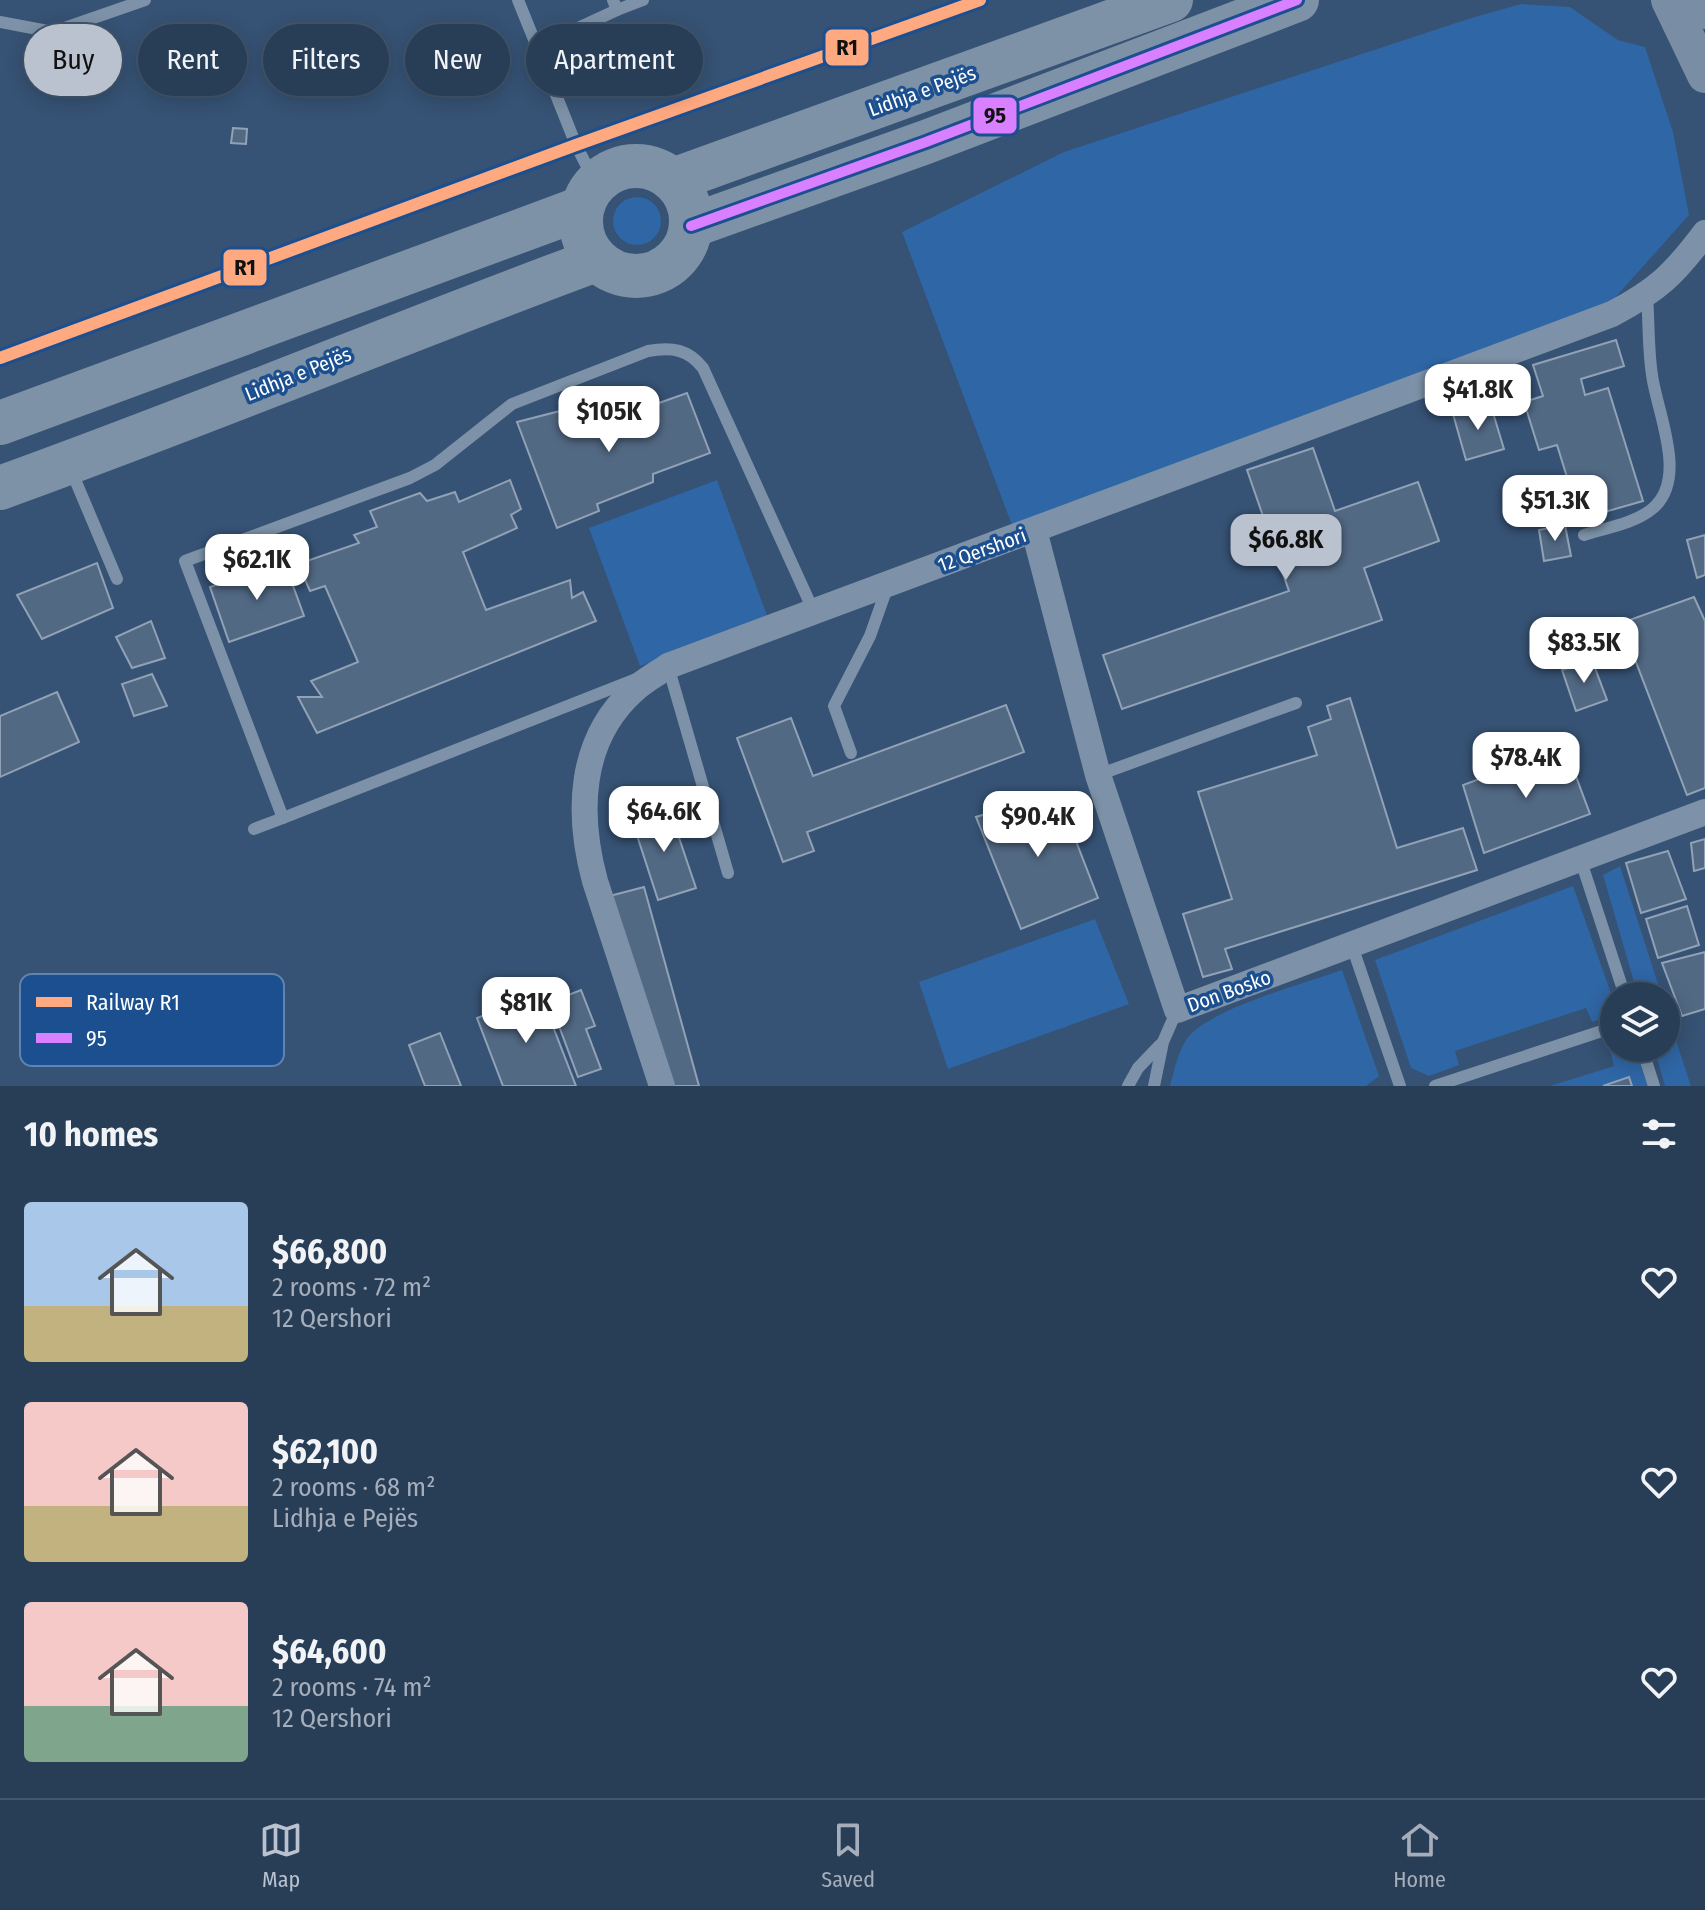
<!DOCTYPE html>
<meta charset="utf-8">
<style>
body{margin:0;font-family:"Fira Sans Condensed",sans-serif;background:#30455d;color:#f1f3f6;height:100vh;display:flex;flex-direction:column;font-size:30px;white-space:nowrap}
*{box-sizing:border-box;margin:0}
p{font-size:26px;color:#a5aeba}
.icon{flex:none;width:44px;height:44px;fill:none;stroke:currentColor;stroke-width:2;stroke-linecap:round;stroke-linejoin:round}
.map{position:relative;height:1086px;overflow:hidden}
.details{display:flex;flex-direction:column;background:#283e57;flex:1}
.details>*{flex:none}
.banner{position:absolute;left:24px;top:24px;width:800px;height:72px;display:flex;gap:16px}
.fabs{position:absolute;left:1600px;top:982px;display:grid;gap:16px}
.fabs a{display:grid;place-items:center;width:80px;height:80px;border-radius:50%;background:#283e57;box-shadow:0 4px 20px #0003,0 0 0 2px #44576d;font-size:40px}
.price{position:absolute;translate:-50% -68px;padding:0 18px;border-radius:16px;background:#fff;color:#222;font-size:26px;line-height:52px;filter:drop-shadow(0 2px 4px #0008)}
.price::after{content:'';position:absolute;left:50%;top:48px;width:24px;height:18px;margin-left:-12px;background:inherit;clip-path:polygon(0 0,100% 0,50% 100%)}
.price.on{background:#b9c2ce;color:#111}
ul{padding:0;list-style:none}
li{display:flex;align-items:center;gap:24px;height:200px;padding:0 24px}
li span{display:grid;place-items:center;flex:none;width:224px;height:160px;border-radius:8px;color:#555}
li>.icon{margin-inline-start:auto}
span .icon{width:96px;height:96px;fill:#fffc;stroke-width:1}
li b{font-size:34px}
h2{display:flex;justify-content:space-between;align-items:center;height:96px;padding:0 24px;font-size:34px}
.chip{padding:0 28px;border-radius:36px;background:#283e57;box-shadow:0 4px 20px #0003,0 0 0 2px #44576d;font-size:28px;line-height:72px}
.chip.on{background:#b9c2ce;color:#111}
.tab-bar{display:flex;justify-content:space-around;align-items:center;height:112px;border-top:2px solid #44576d;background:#283e57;font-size:22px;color:#a5aeba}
.tab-bar a{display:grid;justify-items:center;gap:4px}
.tab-bar .on{color:#b9c2ce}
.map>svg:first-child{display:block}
</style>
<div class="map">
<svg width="1705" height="1086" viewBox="0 0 1705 1086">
<rect width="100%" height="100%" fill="#365274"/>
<g fill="#2f66a5">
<path d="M1521 4 1570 7 1618 40 1645 47 1673 132 1689 215 1605 309 1013 528 902 232 1064 152 1468 19Z"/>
<circle cx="637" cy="221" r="24"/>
<path d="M717 480 768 618 640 666 589 528Z"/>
<path d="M1620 866 1662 996H1638L1603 875Z"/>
<path d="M1573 886 1612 996 1614 1004 1609 1016 1592 1022 1586 1008 1455 1051 1459 1065 1429 1076 1411 1068 1375 960Z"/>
<path d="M1095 919 1129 1004 948 1069 919 982Z"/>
<path d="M1342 970 1379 1076 1366 1086H1170C1174 1070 1178 1053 1186 1040 1205 1010 1306 983 1342 970Z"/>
<path d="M1666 1010 1691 1086H1665L1654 1048H1666Z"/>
<path d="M1617 1048C1642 1048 1644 1066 1651 1086H1632L1629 1078 1603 1086H1550L1614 1066 1610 1050Z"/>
</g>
<g fill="#526984" stroke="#92a2b6" stroke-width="2">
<path d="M233 128 247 129 246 144 231 143Z"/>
<path d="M1616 340 1624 366 1581 379 1585 395 1608 388 1643 501 1580 519 1557 445 1539 450 1524 402 1543 396 1533 365Z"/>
<path d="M687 393 710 453 653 474V482L597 504 599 511 557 528 517 422 564 410 574 427 625 410 628 414Z"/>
<path d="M1490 403 1504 449 1466 460 1453 414Z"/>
<path d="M1313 448 1335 511 1418 482 1439 541 1364 568 1382 620 1122 709 1103 655 1289 591 1247 470Z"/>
<path d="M510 480 521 509 511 515 517 528 463 552 486 610 570 580 572 598 583 592 596 621 317 733 298 697H322L311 681 358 662 325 586 310 591 298 564 359 543 354 535 377 527 370 511 420 493 427 501 455 492 459 502Z"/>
<path d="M1565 525 1571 556 1544 561 1539 530Z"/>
<path d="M1705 535V575L1697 578 1687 540Z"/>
<path d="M284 561 304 616 229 642 210 587Z"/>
<path d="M97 563 113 608 42 639 17 595Z"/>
<path d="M1694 597 1705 621V788L1687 795 1621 623Z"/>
<path d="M151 621 165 658 132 668 116 637Z"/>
<path d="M1592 660 1607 700 1576 711 1562 670Z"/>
<path d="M152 674 167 706 134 716 122 684Z"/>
<path d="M57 692 79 742 0 777V716Z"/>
<path d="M1350 698 1397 848 1463 828 1477 870 1225 949 1232 969 1203 977 1183 914 1232 899 1198 792 1317 755 1308 727 1331 719 1327 706Z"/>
<path d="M1006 705 1024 752 807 832 814 851 783 862 737 738 791 718 813 776Z"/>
<path d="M1565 747 1590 814 1484 853 1463 785Z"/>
<path d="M1057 792 1098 898 1021 929 976 817Z"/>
<path d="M669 808 696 888 658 900 632 820Z"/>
<path d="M1705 839V868L1694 871 1691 843Z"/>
<path d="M1668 851 1686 899 1641 913 1626 863Z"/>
<path d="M644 887 699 1086H653L602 898Z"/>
<path d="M1687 906 1699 945 1658 958 1646 919Z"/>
<path d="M1705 952V1009L1682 1016 1662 963Z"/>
<path d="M581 990 595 1026 586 1029 601 1069 578 1077 550 1002Z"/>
<path d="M540 993 576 1086H503L477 1018Z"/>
<path d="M440 1033 461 1086H425L409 1045Z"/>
<path d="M1629 1077 1632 1086H1603Z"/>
</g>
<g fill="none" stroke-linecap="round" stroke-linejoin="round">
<g stroke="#7d92a8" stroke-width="12">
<path d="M518 0 537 47"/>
<path d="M613 0 617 10 643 0"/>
<path d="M0 22 53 32 145 0"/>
<path d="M596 184 576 145 537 47 617 10"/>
<path d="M71 470 117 579"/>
<path d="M1584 535C1605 528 1634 524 1652 509 1689 479 1657 413 1652 375 1648 349 1649 322 1647 296"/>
<path d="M668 666 728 873"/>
<path d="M636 679 283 818 185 561 410 478 435 465 512 404 648 351C672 347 688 349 703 368L814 612"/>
<path d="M851 753 834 706 870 636 887 588"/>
<path d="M1098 775 1296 703"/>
<path d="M254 829 283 818"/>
<path d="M1580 858 1625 996"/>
<path d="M1352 946 1400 1086"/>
<path d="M1642 1048 1654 1086"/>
<path d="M1128 1086 1138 1068 1160 1045"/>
<path d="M1154 1086 1163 1042 1177 1010"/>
<path d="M1435 1086 1614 1027"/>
</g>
<g stroke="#7d92a8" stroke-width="26">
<path d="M1034 530 1098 775 1177 1010 1705 812"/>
<path d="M662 1086 595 881C577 815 578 741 633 691 643 681 657 674 668 666L1612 314C1658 290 1674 274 1705 233"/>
</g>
<g stroke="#798da4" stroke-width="36">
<path d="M1669 0 1705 75"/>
<path d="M1701 0 1705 11"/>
</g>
<g stroke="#7e92a7" stroke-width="44">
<circle cx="636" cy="221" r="55"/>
<path d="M673 180 1171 0"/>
<path d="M691 226 926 142 1297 0"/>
<path d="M0 423 582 208"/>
<path d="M0 488C200 416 397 334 596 260"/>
</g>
<g stroke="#1b4f8f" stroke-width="16">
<path id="bus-1" d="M691 226 926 142 1297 0"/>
</g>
<use href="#bus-1" stroke="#d880ff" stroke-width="10"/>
<g stroke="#1b4f8f" stroke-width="18">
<path id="rail-1" d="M0 358 576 145 980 0"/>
</g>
<use href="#rail-1" stroke="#ffa980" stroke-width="12"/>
</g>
<g text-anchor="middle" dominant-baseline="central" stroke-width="7" stroke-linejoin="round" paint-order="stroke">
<g font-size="20" fill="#fff" stroke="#1b4f8f">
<text transform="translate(922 91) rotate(-20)">Lidhja e Pejës</text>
<text transform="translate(298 374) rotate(-22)">Lidhja e Pejës</text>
<text transform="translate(982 550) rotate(-20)">12 Qershori</text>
<text transform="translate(1229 991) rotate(-20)">Don Bosko</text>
</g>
</g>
<rect x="20" y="974" width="264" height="92" rx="12" fill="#1b4f8f" stroke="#5f84b1" stroke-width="2"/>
<rect x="36" y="997" width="36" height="10" fill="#ffa980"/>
<rect x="36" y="1033" width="36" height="10" fill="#d880ff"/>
<g font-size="22" fill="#fff">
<text x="86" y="1010">Railway R1</text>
<text x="86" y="1046">95</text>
</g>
<g stroke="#1b4f8f" stroke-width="3">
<rect x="824" y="28" width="46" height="39" rx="8" fill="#ffa980"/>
<rect x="972" y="96" width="46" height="39" rx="8" fill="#d880ff"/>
<rect x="222" y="248" width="46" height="39" rx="8" fill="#ffa980"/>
</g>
<g font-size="22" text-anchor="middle" font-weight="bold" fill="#111">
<text x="847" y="55">R1</text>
<text x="995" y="123">95</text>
<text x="245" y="275">R1</text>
</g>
</svg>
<div class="fabs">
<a><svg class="icon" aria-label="layers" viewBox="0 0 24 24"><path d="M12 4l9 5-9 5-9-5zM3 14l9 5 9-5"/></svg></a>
</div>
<b class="price" style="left:1478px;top:432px">$41.8K</b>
<b class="price" style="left:609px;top:454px">$105K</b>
<b class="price" style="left:1555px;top:543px">$51.3K</b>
<b class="price on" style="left:1286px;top:582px">$66.8K</b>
<b class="price" style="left:257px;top:602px">$62.1K</b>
<b class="price" style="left:1584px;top:685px">$83.5K</b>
<b class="price" style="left:1526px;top:800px">$78.4K</b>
<b class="price" style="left:664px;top:854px">$64.6K</b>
<b class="price" style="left:1038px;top:859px">$90.4K</b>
<b class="price" style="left:526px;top:1045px">$81K</b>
<div class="banner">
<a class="chip on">Buy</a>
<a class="chip">Rent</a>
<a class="chip">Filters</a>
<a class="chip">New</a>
<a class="chip">Apartment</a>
</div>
</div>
<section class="details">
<h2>10 homes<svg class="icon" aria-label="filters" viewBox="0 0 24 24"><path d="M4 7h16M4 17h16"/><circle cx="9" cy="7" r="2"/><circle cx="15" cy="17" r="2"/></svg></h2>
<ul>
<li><span style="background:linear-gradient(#a9c7e8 65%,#c2b280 0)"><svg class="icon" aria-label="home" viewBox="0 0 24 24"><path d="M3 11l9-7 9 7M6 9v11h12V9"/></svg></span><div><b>$66,800</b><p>2 rooms · 72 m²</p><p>12 Qershori</p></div><svg class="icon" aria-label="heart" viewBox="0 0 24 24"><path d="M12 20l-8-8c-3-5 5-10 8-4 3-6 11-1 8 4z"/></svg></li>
<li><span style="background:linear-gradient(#f6c9c9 65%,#c2b280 0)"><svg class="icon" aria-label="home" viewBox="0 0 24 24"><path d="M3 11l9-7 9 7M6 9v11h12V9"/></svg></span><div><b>$62,100</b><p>2 rooms · 68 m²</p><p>Lidhja e Pejës</p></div><svg class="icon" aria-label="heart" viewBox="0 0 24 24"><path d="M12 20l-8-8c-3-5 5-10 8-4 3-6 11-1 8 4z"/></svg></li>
<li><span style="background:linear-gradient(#f6c9c9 65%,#7fa58c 0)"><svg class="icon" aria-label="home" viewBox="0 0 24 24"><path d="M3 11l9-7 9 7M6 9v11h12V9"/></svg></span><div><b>$64,600</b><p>2 rooms · 74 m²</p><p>12 Qershori</p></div><svg class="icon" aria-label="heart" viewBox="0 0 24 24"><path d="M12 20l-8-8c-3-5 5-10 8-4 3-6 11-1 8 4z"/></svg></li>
</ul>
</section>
<nav class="tab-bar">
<a class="on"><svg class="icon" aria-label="map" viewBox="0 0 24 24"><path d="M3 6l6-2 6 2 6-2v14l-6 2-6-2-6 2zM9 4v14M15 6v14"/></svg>Map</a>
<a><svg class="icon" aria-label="saved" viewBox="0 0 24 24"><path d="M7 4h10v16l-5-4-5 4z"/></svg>Saved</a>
<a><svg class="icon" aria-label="home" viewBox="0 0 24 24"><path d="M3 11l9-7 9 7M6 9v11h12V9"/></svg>Home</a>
</nav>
